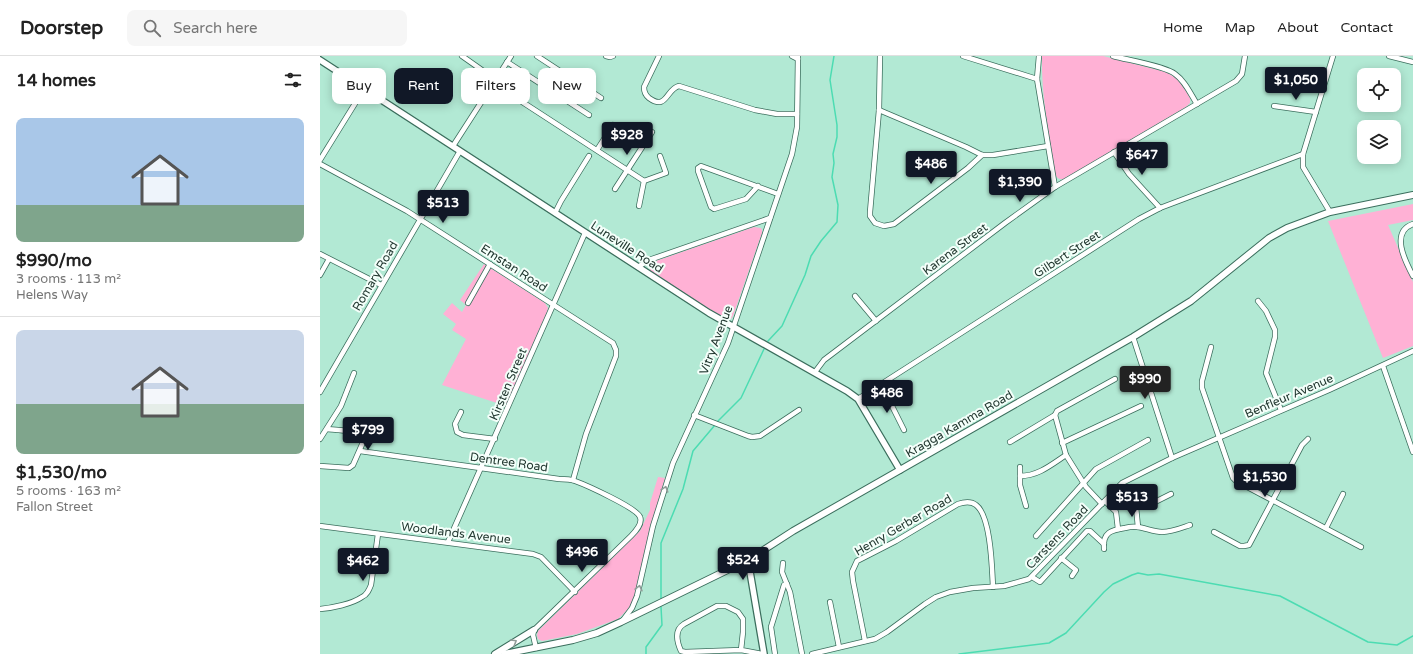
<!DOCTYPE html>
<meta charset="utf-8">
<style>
body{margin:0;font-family:"Varela Round",sans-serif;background:#f6f6f6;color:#222;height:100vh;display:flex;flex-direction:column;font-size:15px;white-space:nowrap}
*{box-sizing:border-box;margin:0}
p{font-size:13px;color:#767676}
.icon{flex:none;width:22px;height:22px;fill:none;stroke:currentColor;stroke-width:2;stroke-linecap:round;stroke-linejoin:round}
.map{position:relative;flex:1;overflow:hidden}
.drawer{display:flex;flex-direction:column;background:#fff;width:320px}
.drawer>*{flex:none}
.banner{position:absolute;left:12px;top:12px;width:380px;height:36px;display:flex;gap:8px}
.tools{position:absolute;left:1037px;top:12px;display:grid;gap:8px}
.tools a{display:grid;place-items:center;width:44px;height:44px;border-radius:8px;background:#fff;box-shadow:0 2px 10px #0003;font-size:20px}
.price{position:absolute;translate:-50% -34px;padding:0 9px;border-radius:4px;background:#111827;color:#fff;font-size:13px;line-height:26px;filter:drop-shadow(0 1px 2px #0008)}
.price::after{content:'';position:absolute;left:50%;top:24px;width:12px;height:9px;margin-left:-6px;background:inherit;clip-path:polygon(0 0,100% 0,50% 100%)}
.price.selected{background:#222;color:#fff}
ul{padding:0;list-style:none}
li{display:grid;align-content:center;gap:8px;height:212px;padding:0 16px}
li+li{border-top:1px solid #e0e0e0}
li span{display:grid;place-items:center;height:124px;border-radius:8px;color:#555}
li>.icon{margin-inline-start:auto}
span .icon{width:72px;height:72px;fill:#fffc;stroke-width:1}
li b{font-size:17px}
h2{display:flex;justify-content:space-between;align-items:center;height:48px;padding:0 16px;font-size:17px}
.chip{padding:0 14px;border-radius:8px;background:#fff;box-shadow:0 2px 10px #0003;font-size:14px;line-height:36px}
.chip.selected{background:#111827;color:#fff}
header{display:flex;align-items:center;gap:24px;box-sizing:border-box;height:56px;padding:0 20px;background:#fff;border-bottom:1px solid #e0e0e0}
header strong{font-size:19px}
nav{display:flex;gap:22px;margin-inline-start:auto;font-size:14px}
.search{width:280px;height:36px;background:#f6f6f6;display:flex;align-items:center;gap:10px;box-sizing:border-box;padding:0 14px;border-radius:8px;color:#767676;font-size:15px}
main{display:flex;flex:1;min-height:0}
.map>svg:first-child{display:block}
</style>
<header>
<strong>Doorstep</strong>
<div class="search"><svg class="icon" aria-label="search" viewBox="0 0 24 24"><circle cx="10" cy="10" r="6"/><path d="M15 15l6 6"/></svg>Search here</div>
<nav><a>Home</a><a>Map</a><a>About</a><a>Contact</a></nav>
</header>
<main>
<section class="drawer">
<h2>14 homes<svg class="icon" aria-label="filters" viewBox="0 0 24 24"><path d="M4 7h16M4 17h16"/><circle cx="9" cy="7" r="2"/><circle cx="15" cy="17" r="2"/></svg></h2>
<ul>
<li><span style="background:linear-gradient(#a9c7e8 70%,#7fa58c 0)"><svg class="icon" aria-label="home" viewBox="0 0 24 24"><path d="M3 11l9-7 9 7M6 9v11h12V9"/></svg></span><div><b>$990/mo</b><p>3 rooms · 113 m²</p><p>Helens Way</p></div></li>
<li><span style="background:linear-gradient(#c9d6e8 60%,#7fa58c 0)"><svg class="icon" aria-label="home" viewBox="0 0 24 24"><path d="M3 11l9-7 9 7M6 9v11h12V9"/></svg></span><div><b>$1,530/mo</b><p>5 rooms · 163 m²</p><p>Fallon Street</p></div></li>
</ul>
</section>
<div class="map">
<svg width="1093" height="598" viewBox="0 0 1093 598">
<rect width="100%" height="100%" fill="#b2e9d4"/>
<g fill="#ffb1d5">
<path d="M722 0H783L846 16 856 22 862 28 870 42V47L866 51 746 122C740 125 736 122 735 117 729 78 721 39 722 0Z"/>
<path d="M1093 148V164L1068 169 1093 226V290L1063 302 1008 165Z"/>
<path d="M434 171 441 172 442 174V177L413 260 411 263H405L332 218 330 215V209L333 206Z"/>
<path d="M164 208 225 247 228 252 227 256 186 350 122 329 146 283 132 274 136 268 123 258 132 247 142 256 146 249 140 244Z"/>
<path d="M338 421 345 422 329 478 314 543 311 550 298 563 257 578 222 585 218 583 217 579 218 575 320 475 330 454V447Z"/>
</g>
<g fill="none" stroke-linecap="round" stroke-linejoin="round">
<g stroke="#4cdcb2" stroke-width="1.5">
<path d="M448 285 462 270 485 219 491 200 501 185 517 166 518 149 512 121 514 107 513 98 517 81V69L510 24 514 0"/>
<path d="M397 366 421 342 444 293"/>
<path d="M341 542V487L363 433 373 395 395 369"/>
<path d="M326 598V591L342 569 341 551"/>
<path d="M639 598 729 587 746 577 784 536 793 528 812 519 818 517 828 519 839 518 960 540 1048 586 1077 589 1093 580"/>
</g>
<g stroke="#3b6e5d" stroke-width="6">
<g id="minor">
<path d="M142 0 169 19 183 33 190 38 324 125"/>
<path d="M217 0 281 42"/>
<path d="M286 0 290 1 293 0"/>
<path d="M339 0 324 31C324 36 325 39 329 42 347 55 346 33 359 30L435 54 457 58H477"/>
<path d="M472 0 478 3"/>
<path d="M560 0 559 54 550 156V160L555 167 564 170 574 168 648 112 662 99"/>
<path d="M643 0 717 23"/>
<path d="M719 0 717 23 735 131"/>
<path d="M793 0C807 4 845 10 855 18 865 25 870 37 877 48"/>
<path d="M1069 0 1093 6"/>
<path d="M187 6 269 59"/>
<path d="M229 33 241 16"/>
<path d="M954 50 996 56"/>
<path d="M559 54 646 91 662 99H673L728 90"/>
<path d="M133 90 191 0"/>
<path d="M277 94 293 69"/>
<path d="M794 96 809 118 840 152"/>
<path d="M0 104 44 33"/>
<path d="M0 108 87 155 293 287 296 294V300L266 378 253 424"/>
<path d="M438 130 426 143 394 153 391 151 378 115V112L381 110 458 138"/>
<path d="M295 133 332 76"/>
<path d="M319 150 324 125 346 117 340 100"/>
<path d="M1010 156 983 111V98L1013 0"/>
<path d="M235 157 241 145 269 100"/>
<path d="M1093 168C1070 176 1085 205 1093 220"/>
<path d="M0 198 61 229"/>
<path d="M318 211 329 204 450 162"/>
<path d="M0 219 9 203"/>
<path d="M535 240 556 265"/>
<path d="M938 245 946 255 955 274V281L946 317 961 354"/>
<path d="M148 247 170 208"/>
<path d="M813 281 852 402"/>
<path d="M891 291 882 325V332L913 422 916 425 1041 491"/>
<path d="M1063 310 1093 396"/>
<path d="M495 316 504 304 685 167 735 131 916 25 922 18 925 0"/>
<path d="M561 328 584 374"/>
<path d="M0 336 140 95"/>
<path d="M538 343 819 163 840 152 983 98"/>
<path d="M141 356 135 368 137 376 143 379 175 383"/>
<path d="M374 359 428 380 432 381 440 380 479 354"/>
<path d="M735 359 746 399 766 431 782 448"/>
<path d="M0 383 21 350 34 317"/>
<path d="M690 386 735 359 737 355 795 323"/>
<path d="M742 387 821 350"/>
<path d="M40 395 239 423C244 423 250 423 255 425 266 429 317 452 320 461 323 468 315 476 311 480L214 574 213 579 216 592"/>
<path d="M0 410 29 412 33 409 44 384C41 374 17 374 7 373"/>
<path d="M700 411V429L706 450"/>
<path d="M700 420C718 420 731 409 746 399"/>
<path d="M814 431 818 471"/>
<path d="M785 445 796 456 798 473"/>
<path d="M816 450 831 448 851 438"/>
<path d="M0 470 213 498 221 501 255 536"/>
<path d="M1006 472 1023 438"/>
<path d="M894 476 920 490H924L929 489 982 389 988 383"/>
<path d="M716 480 776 413 828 384"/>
<path d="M128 486 265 177"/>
<path d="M784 493C782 476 792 474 805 472 809 471 813 470 817 471 826 472 833 476 842 476 852 476 861 472 870 469"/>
<path d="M741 502 756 514 752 520"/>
<path d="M463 507 462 516 470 536 482 598"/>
<path d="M712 521 720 526 767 475H770L784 488"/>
<path d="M510 546 519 591"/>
<path d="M0 553C12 552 32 548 42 541 47 539 49 534 51 529L58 478"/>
<path d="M303 564 312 552 317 540 333 470 353 407 408 287 472 98 477 71 478 0"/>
<path d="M545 585 533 525 532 516 537 505 576 485 638 448C644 446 651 445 656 449 671 460 672 513 673 531"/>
<path d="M421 594 423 576V563L418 556 406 550H397L364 568C354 574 357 586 361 595L365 596 421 594 442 598"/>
<path d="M455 598 451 571 464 529 467 528"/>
<path d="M492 598 555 583 567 576 605 548 616 541 630 536 653 532 684 530 709 523 802 427 852 402 1009 334 1093 295"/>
</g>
</g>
<g stroke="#3b6e5d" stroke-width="8">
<g id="tertiary">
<path d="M0 4 389 257 527 335 538 343 580 414"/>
<path d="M428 504 444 598"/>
</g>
</g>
<g stroke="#3b6e5d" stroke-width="8">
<g id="secondary">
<path d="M175 598 214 574"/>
<path d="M184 598 253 584 277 577 301 566 428 504 473 475 813 281 871 245 949 182 967 172 1010 156 1093 139"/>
</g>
</g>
<use href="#minor" stroke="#fff" stroke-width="4.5"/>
<use href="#tertiary" stroke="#fff" stroke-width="5.5"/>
<use href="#secondary" stroke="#fff" stroke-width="6"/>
</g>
<defs><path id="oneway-chevron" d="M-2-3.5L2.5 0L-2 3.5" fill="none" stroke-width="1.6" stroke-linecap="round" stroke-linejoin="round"/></defs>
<g stroke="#909c98">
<use href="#oneway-chevron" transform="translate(345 433) rotate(-72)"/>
<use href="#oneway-chevron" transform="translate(319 532) rotate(-77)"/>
<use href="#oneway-chevron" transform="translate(194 586) rotate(-31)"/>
</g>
<g text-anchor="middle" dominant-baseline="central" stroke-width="4" stroke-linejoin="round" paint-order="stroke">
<g font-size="12" fill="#223830" stroke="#f4fffa">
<text transform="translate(307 191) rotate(33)">Luneville Road</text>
<text transform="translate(635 193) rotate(-37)">Karena Street</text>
<text transform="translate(747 198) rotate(-33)">Gilbert Street</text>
<text transform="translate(194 212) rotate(33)">Emstan Road</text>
<text transform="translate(55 220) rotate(-60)">Romary Road</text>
<text transform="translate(396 284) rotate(-69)">Vitry Avenue</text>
<text transform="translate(188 328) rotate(-67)">Kirsten Street</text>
<text transform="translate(969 340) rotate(-23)">Benfleur Avenue</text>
<text transform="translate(639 368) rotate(-30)">Kragga Kamma Road</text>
<text transform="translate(189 406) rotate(8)">Dentree Road</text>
<text transform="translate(583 469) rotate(-30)">Henry Gerber Road</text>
<text transform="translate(136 477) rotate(7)">Woodlands Avenue</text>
<text transform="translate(737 481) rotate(-46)">Carstens Road</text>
</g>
</g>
</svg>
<div class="tools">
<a><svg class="icon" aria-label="locate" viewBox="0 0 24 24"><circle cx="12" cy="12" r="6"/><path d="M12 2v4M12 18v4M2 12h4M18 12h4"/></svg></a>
<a><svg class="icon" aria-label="layers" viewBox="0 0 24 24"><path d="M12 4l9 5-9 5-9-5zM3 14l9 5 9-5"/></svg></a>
</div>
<b class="price" style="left:976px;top:45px">$1,050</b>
<b class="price" style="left:307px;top:100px">$928</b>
<b class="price" style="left:822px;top:120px">$647</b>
<b class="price" style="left:611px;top:129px">$486</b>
<b class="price" style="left:700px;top:147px">$1,390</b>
<b class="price" style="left:123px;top:168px">$513</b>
<b class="price selected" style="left:825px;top:344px">$990</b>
<b class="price" style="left:567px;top:358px">$486</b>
<b class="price" style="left:48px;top:395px">$799</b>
<b class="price" style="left:945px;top:442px">$1,530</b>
<b class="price" style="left:812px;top:462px">$513</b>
<b class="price" style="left:262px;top:517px">$496</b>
<b class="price" style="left:423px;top:525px">$524</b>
<b class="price" style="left:43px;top:526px">$462</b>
<div class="banner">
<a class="chip">Buy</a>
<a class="chip selected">Rent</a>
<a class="chip">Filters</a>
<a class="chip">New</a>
</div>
</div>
</main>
